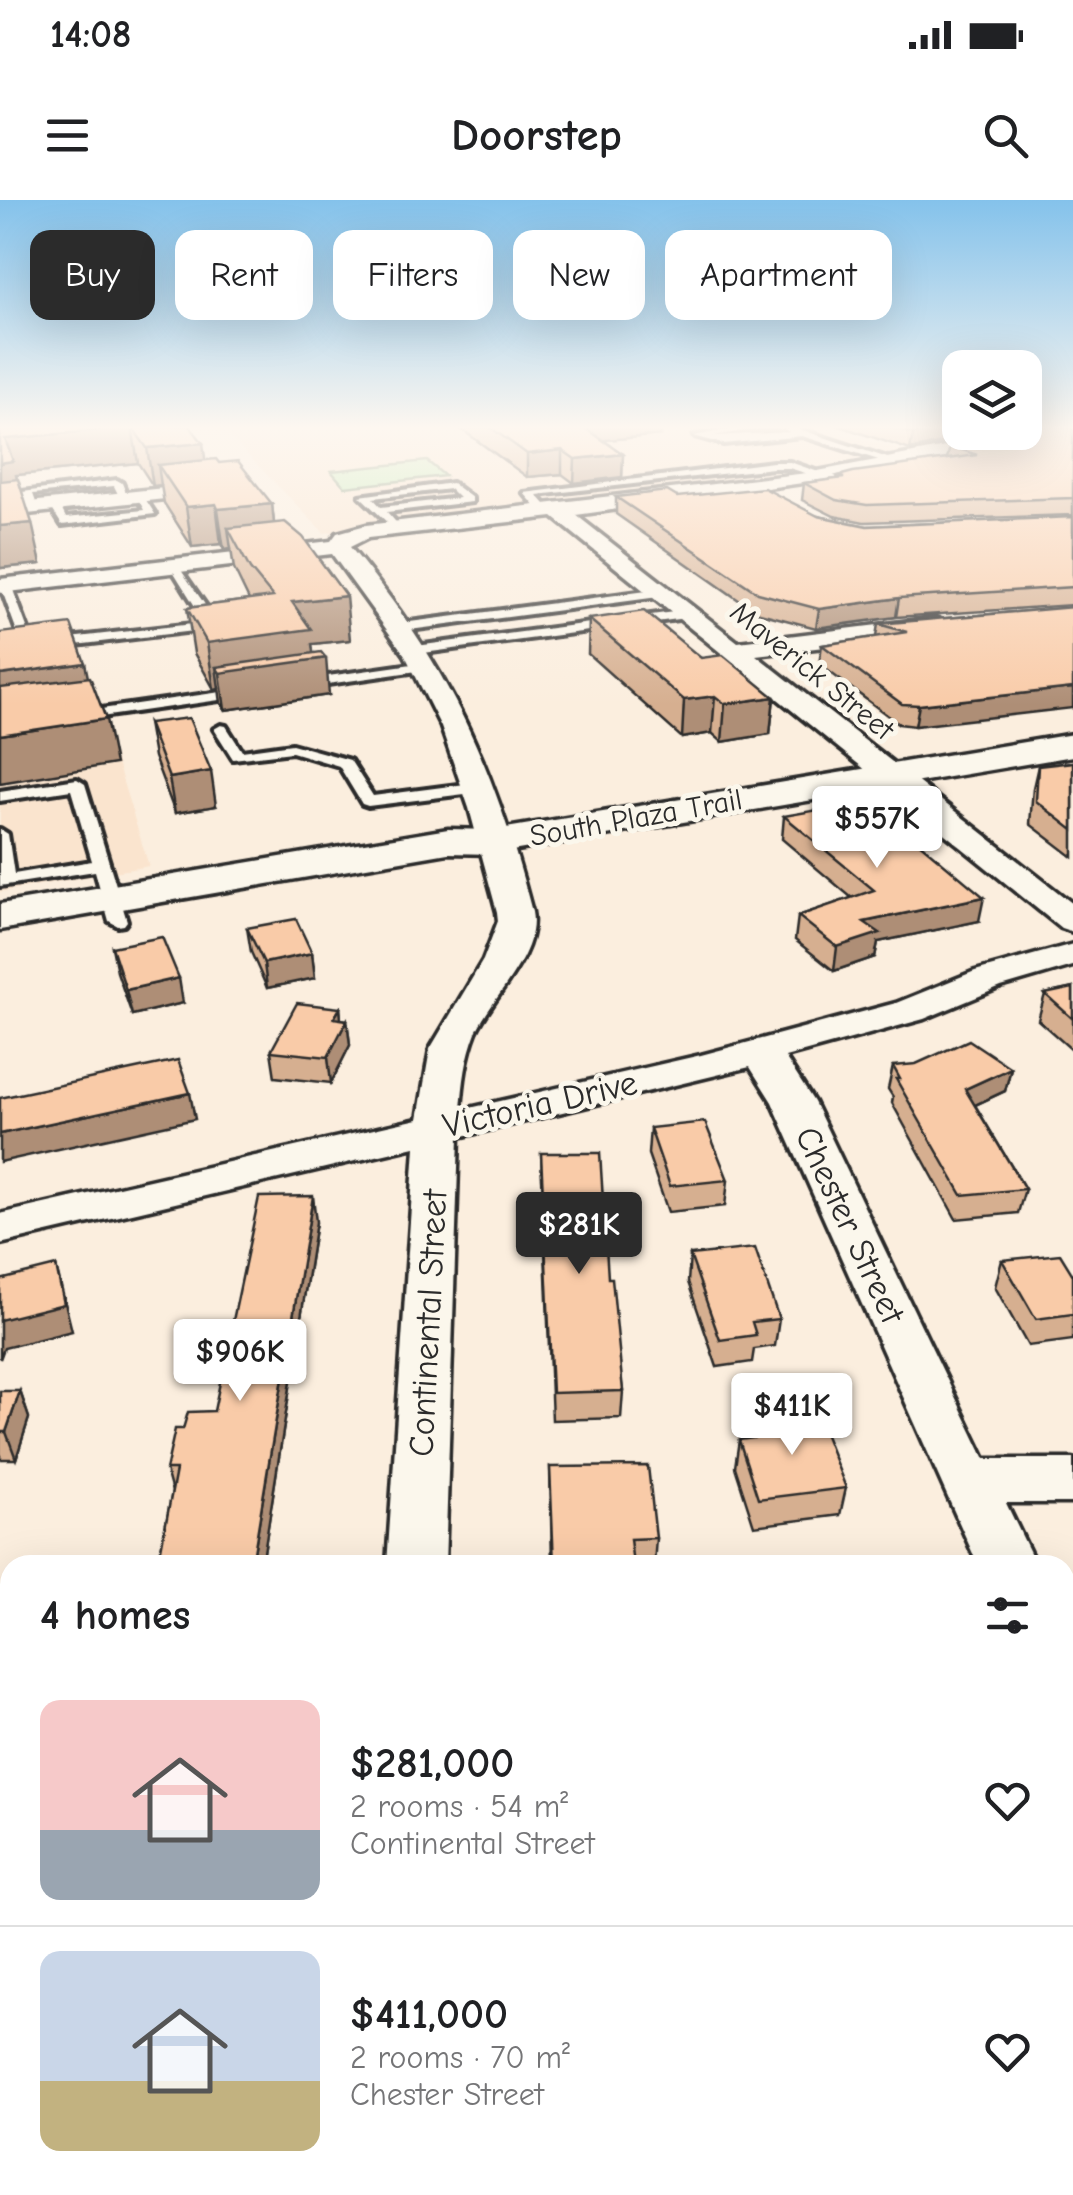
<!DOCTYPE html>
<meta charset="utf-8">
<style>
body{margin:0;font-family:"Comic Neue",sans-serif;background:#f6f6f6;color:#202124;height:100vh;display:flex;flex-direction:column;font-size:38px;white-space:nowrap}
*{box-sizing:border-box;margin:0}
p{font-size:32px;color:#757577}
.icon{flex:none;width:55px;height:55px;fill:none;stroke:currentColor;stroke-width:2;stroke-linecap:round;stroke-linejoin:round}
.map{position:relative;flex:1;overflow:hidden}
.drawer{position:absolute;left:0px;top:1355px;width:1075px;height:640px;display:flex;flex-direction:column;background:#fff;border-radius:30px 30px 0 0;box-shadow:0 10px 40px #0002}
.drawer>*{flex:none}
.banner{position:absolute;left:30px;top:30px;width:1015px;height:90px;display:flex;gap:20px}
.tools{position:absolute;left:942px;top:150px;display:grid;gap:20px}
.tools a{display:grid;place-items:center;width:100px;height:100px;border-radius:20px;background:#fff;box-shadow:0 10px 40px #0002;font-size:50px}
.price{position:absolute;translate:-50% -85px;padding:0 22px;border-radius:10px;background:#fff;color:#222;font-size:32px;line-height:65px;filter:drop-shadow(0 2px 5px #0008)}
.price::after{content:'';position:absolute;left:50%;top:60px;width:30px;height:22px;margin-left:-15px;background:inherit;clip-path:polygon(0 0,100% 0,50% 100%)}
.price.selected{background:#2b2b2b;color:#fff}
ul{padding:0;list-style:none}
li{display:flex;align-items:center;gap:30px;height:250px;padding:0 40px}
li+li{border-top:2px solid #e0e0e0}
li span{display:grid;place-items:center;flex:none;width:280px;height:200px;border-radius:20px;color:#555}
li>.icon{margin-inline-start:auto}
span .icon{width:120px;height:120px;fill:#fffc;stroke-width:1}
li b{font-size:42px}
h2{display:flex;justify-content:space-between;align-items:center;height:120px;padding:0 40px;font-size:42px}
.chip{padding:0 35px;border-radius:20px;background:#fff;box-shadow:0 10px 40px #0002;font-size:35px;line-height:90px}
.chip.selected{background:#2b2b2b;color:#fff}
.status{display:flex;justify-content:space-between;align-items:center;height:70px;padding:0 50px;background:#fff;direction:ltr}
.status svg{height:28px;fill:currentColor}
header{display:flex;justify-content:space-between;align-items:center;height:130px;padding:0 40px;background:#fff;font-size:45px;font-weight:700}
.map>svg:first-child{display:block}
</style>
<div class="status"><b>14:08</b><svg viewBox="0 0 49 12"><path d="M0 12V9h3v3zM5 12V6h3v6zM10 12V3h3v9zM15 12V0h3v12zM26 1h20v11H26zM47 4h2v5h-2z"/></svg></div>
<header><svg class="icon" aria-label="menu" viewBox="0 0 24 24"><path d="M4 6h16M4 12h16M4 18h16"/></svg>Doorstep<svg class="icon" aria-label="search" viewBox="0 0 24 24"><circle cx="10" cy="10" r="6"/><path d="M15 15l6 6"/></svg></header>
<div class="map">
<svg width="1073" height="1995" viewBox="0 0 1073 1995">
<rect width="100%" height="100%" fill="#fbeede"/>
<filter id="ink" filterUnits="userSpaceOnUse"><feTurbulence type="fractalNoise" baseFrequency=".01" numOctaves="2"/><feDisplacementMap in="SourceGraphic" scale="20" xChannelSelector="R" yChannelSelector="G"/><feConvolveMatrix kernelMatrix="1 2 1 2 8 2 1 2 1" color-interpolation-filters="sRGB"/></filter>
<g filter="url(#ink)">
<g fill="#fae4ce">
<path d="M207 225H812L920 256 767 281 324 333 228 235Z"/>
<path d="M102 515 149 666 0 692V530Z"/>
</g>
<path fill="#b7edb0" stroke="#718c6e" stroke-width="2.5" d="M427 261 445 276 345 287 331 271Z"/>
<g fill="none" stroke-linecap="round" stroke-linejoin="round">
<g stroke="#2b2b2b" stroke-width="8">
<g id="lane">
<path d="M752 225H777L714 236 789 232 785 229 790 226 906 264 898 266 802 236 723 244 694 236Z"/>
<path d="M773 262H790L830 276 825 279 789 268H773L537 295 545 304 561 308 557 313 537 308 524 293Z"/>
<path d="M117 280 122 283 129 300H121L114 286 33 294 38 308 33 311 28 308 22 292Z"/>
<path d="M452 283 472 298V302L387 312 402 329 397 332 360 296ZM450 289 459 298 381 307 373 298Z"/>
<path d="M142 294 155 314 62 325 50 306 59 304 66 318 144 310 137 297Z"/>
<path d="M176 363 215 419 210 429 42 449 20 440 0 385 10 382 31 438 43 441 201 423 203 419 170 366Z"/>
<path d="M662 389 666 390V396L402 431 396 427 402 423Z"/>
<path d="M689 410 695 414 693 417 416 454 410 450 416 446Z"/>
<path d="M426 462 433 466 431 469 300 488 293 484 300 480Z"/>
<path d="M249 488 256 492 254 495 73 521 66 517 73 513Z"/>
<path d="M221 525 226 526 242 551 292 544 350 560 373 596 481 582 489 587 481 592 368 606 362 604 339 566 292 552 233 559 214 529Z"/>
<path d="M77 579 85 584 127 721 124 725 118 726 109 721 95 671 0 686V629L8 634 14 674 92 661 71 590 0 601V591Z"/>
</g>
</g>
<g stroke="#2b2b2b" stroke-width="7">
<g id="street">
<path d="M1045 225H1073V229L895 270 576 315 738 442 935 418 944 421 948 426 944 431 935 434 756 455 1073 704V732L1061 728 553 317 368 338 350 347C448 464 494 565 532 712 540 754 492 797 476 832 466 857 463 883 461 910L701 855 896 803 975 771 1073 744V766L1001 787 924 819 785 857 814 902 985 1259H1073V1303H1006L1036 1365H978L772 902 750 867 459 937 445 1365H387L415 947 0 1044V1014L418 919 430 849 483 760 498 721 497 712 469 608 441 527 405 455 332 354 0 393V379L331 341 337 333 366 325 807 273 1025 232Z"/>
<path d="M222 282 232 288 229 292 0 317V305Z"/>
<path d="M1065 1460 1073 1463V1534L1065 1531Z"/>
<rect x="341" y="1985" width="80" height="10"/>
</g>
</g>
<g stroke="#2b2b2b" stroke-width="7">
<path id="secondary" d="M1073 534V556L494 654 448 653 0 730V704L448 629 494 630Z"/>
</g>
<use href="#lane" fill="#fbf7ec" fill-rule="evenodd"/>
<use href="#street" fill="#fbf7ec" fill-rule="evenodd"/>
<use href="#secondary" fill="#fbf7ec" fill-rule="evenodd"/>
</g>
<g fill="#d6af90" stroke="#2b2b2b" stroke-width="2.5">
<path d="M0 225H189L205 260 219 263 272 304 274 323 350 440 312 444 313 453 329 495 225 510 221 503 219 488 214 489 194 453 187 408 249 400 234 369 231 349 224 350 221 344 192 347 164 303 161 285 153 286 138 263 16 275 41 364 0 368Z"/>
<path d="M460 225H672L660 227V235L603 240 623 254 622 277 574 283 562 274 527 277 460 228Z"/>
<path d="M837 225H960V232H992L910 250Z"/>
<path d="M1073 225V315L864 322 834 316 802 300 804 283 837 279 838 276 947 259 950 246Z"/>
<path d="M616 297H677L818 316 867 326 1073 317V405L896 417 816 428 756 412 616 314Z"/>
<path d="M1073 407 915 526 899 524 819 464 822 445 876 437 878 424Z"/>
<path d="M589 419 701 458 774 497 770 534 722 542 712 533 682 538 588 454Z"/>
<path d="M148 523 216 606 175 613 154 557Z"/>
<path d="M1073 562V657L1030 624 1033 588 1038 566Z"/>
<path d="M784 616 979 721 878 742 875 757 834 771 795 740 798 716 852 698 782 639Z"/>
<path d="M247 728 312 753 315 778 267 788 251 752Z"/>
<path d="M112 747 183 803 132 815 117 772Z"/>
<path d="M1073 788V851L1038 820 1045 794Z"/>
<path d="M340 808 341 819 347 820 350 845 331 883 275 877 271 851Z"/>
<path d="M893 866 1011 868 1005 891 975 905 1025 989 1018 1013 956 1019 892 903 893 897 888 889Z"/>
<path d="M650 928 728 980 725 1006 668 1012 648 954Z"/>
<path d="M541 953 608 1078 623 1191 621 1218 552 1220Z"/>
<path d="M316 1022 262 1365H158L172 1292 166 1270 183 1229 214 1211Z"/>
<path d="M690 1055 779 1119 775 1146 754 1149 752 1162 717 1167 688 1082Z"/>
<path d="M1002 1060 1073 1075V1140L1028 1146 995 1087Z"/>
<path d="M20 1191 29 1218 16 1259H0V1192Z"/>
<path d="M768 1216 846 1288 840 1315 754 1326 735 1267 739 1240 765 1237Z"/>
<path d="M550 1267 656 1338 654 1365H552Z"/>
<path d="M10 1664V1743H0V1666Z"/>
<path d="M80 1985H160L80 1986Z"/>
</g>
<g fill="#ae8e76" stroke="#2b2b2b" stroke-width="2.5">
<path d="M574 225H672L660 227V235L574 243Z"/>
<path d="M956 225H960V232H992L910 250 913 234Z"/>
<path d="M132 227 138 263 16 275 21 299 0 302V263L5 239Z"/>
<path d="M203 243 208 280 158 265 161 285 153 286 147 248Z"/>
<path d="M562 250V274L527 277V254Z"/>
<path d="M623 254 622 277 574 283 575 259Z"/>
<path d="M216 304 221 344 192 347 186 307Z"/>
<path d="M272 304 276 344 228 328 231 349 224 350 218 309Z"/>
<path d="M32 323 41 364 0 368V326Z"/>
<path d="M346 396 350 440 312 444 314 460 326 458 329 495 225 510 220 473 216 467 219 488 214 489 207 443 292 402Z"/>
<path d="M899 398 896 417 816 428 819 409Z"/>
<path d="M85 463 94 507 0 520V475Z"/>
<path d="M1073 488V508L915 526 919 505Z"/>
<path d="M715 496 712 533 682 538 684 500Z"/>
<path d="M774 497 770 534 722 542 725 504Z"/>
<path d="M106 519 115 564 0 583V535Z"/>
<path d="M211 571 216 606 175 613 169 578Z"/>
<path d="M984 697 979 721 878 742 875 757 834 771 837 747 864 722Z"/>
<path d="M312 753 315 778 267 788 264 763Z"/>
<path d="M179 778 183 803 132 815 126 790Z"/>
<path d="M340 808 342 830 347 820 350 845 331 883 328 857 334 818Z"/>
<path d="M1011 868 1005 891 960 912 965 889Z"/>
<path d="M190 893 195 919 0 962V934Z"/>
<path d="M313 996 316 1022 262 1365H252Z"/>
<path d="M56 1066 72 1131 4 1148 0 1159V1120Z"/>
<path d="M20 1191 29 1218 16 1259 6 1232Z"/>
<path d="M10 1944V1985L8 1995H0V1987Z"/>
</g>
<g fill="#f9cba8" stroke="#2b2b2b" stroke-width="2.5">
<path d="M0 225H189L203 243 147 248 132 227 5 239 13 261 0 263Z"/>
<path d="M487 225H581L623 254 575 259 562 250 527 254Z"/>
<path d="M885 225H956L913 234Z"/>
<path d="M1042 225H1073V298L867 305 836 300 804 283 844 278 838 276 853 272 977 255 950 246 1010 232H1025V229Z"/>
<path d="M216 259 219 263 238 261 272 304 218 309 216 304 186 307 158 265Z"/>
<path d="M18 279 32 323 0 326V281Z"/>
<path d="M764 288 818 316 867 326 1073 317V387L899 398 819 409 758 393 616 297 667 291 677 297Z"/>
<path d="M285 322 303 337 346 396 292 402 311 429 207 443 187 408 273 397 250 369 228 328Z"/>
<path d="M1073 407V488L919 505 902 504 822 445 907 432 878 424Z"/>
<path d="M644 411 701 458 723 455 774 497 725 504 715 496 684 500 589 419Z"/>
<path d="M71 424 85 463 0 475V433Z"/>
<path d="M321 452 326 458 220 473 216 467Z"/>
<path d="M90 477 106 519 0 535V488Z"/>
<path d="M189 518 211 571 169 578 148 523Z"/>
<path d="M1073 562V630L1036 601 1038 566Z"/>
<path d="M869 601 984 697 864 722 880 733 837 747 798 716 874 690 784 616Z"/>
<path d="M296 719 312 753 264 763 247 728Z"/>
<path d="M162 737 179 778 126 790 112 747Z"/>
<path d="M1073 788V819L1045 794Z"/>
<path d="M297 803 340 808 334 818 347 820 328 857 271 851Z"/>
<path d="M969 840 1011 868 965 889 1025 989 962 995 896 879H900L893 866 916 864Z"/>
<path d="M178 860 190 893 0 934V898Z"/>
<path d="M705 922 728 980 670 986 650 928Z"/>
<path d="M541 953H600L608 1078H612L623 1191 552 1193Z"/>
<path d="M313 996 252 1365H158L176 1270H166L175 1229H183L188 1212 214 1211 259 997Z"/>
<path d="M755 1048 779 1119 752 1122 756 1135 720 1140 690 1055Z"/>
<path d="M1060 1054 1073 1075V1114L1036 1119 1002 1060Z"/>
<path d="M56 1066 64 1104 0 1120V1080Z"/>
<path d="M0 1191H20L6 1232H0Z"/>
<path d="M815 1210 846 1288 758 1299 739 1240 775 1235 768 1216Z"/>
<path d="M648 1266 656 1338 630 1339 633 1365H554L550 1267Z"/>
<path d="M1 1664H10V1731H0Z"/>
<path d="M0 1914H10V1944L0 1987Z"/>
</g>
</g>
<linearGradient id="sky" x2="0" y2="1"><stop stop-color="#84c2eb"/><stop offset="0.45" stop-color="#fdf7f0"/><stop offset="1" stop-color="#fdf7f0" stop-opacity="0"/></linearGradient>
<rect width="1073" height="505" fill="url(#sky)"/>
<g text-anchor="middle" dominant-baseline="central" stroke-width="10" stroke-linejoin="round" paint-order="stroke">
<g font-size="30" fill="#2b2b2b" stroke="#fbf7ec">
<text transform="translate(812 471) rotate(39)">Maverick Street</text>
<text transform="translate(636 618) rotate(-10)">South Plaza Trail</text>
</g>
<g font-size="35" fill="#2b2b2b" stroke="#fbf7ec">
<text transform="translate(540 904) rotate(-13)">Victoria Drive</text>
<text transform="translate(850 1025) rotate(65)">Chester Street</text>
<text transform="translate(428 1123) rotate(-87)">Continental Street</text>
</g>
</g>
</svg>
<div class="tools">
<a><svg class="icon" aria-label="layers" viewBox="0 0 24 24"><path d="M12 4l9 5-9 5-9-5zM3 14l9 5 9-5"/></svg></a>
</div>
<b class="price" style="left:877px;top:671px">$557K</b>
<b class="price selected" style="left:579px;top:1077px">$281K</b>
<b class="price" style="left:240px;top:1204px">$906K</b>
<b class="price" style="left:792px;top:1258px">$411K</b>
<div class="banner">
<a class="chip selected">Buy</a>
<a class="chip">Rent</a>
<a class="chip">Filters</a>
<a class="chip">New</a>
<a class="chip">Apartment</a>
</div>
<section class="drawer">
<h2>4 homes<svg class="icon" aria-label="filters" viewBox="0 0 24 24"><path d="M4 7h16M4 17h16"/><circle cx="9" cy="7" r="2"/><circle cx="15" cy="17" r="2"/></svg></h2>
<ul>
<li><span style="background:linear-gradient(#f6c9c9 65%,#9aa5b1 0)"><svg class="icon" aria-label="home" viewBox="0 0 24 24"><path d="M3 11l9-7 9 7M6 9v11h12V9"/></svg></span><div><b>$281,000</b><p>2 rooms · 54 m²</p><p>Continental Street</p></div><svg class="icon" aria-label="heart" viewBox="0 0 24 24"><path d="M12 20l-8-8c-3-5 5-10 8-4 3-6 11-1 8 4z"/></svg></li>
<li><span style="background:linear-gradient(#c9d6e8 65%,#c2b280 0)"><svg class="icon" aria-label="home" viewBox="0 0 24 24"><path d="M3 11l9-7 9 7M6 9v11h12V9"/></svg></span><div><b>$411,000</b><p>2 rooms · 70 m²</p><p>Chester Street</p></div><svg class="icon" aria-label="heart" viewBox="0 0 24 24"><path d="M12 20l-8-8c-3-5 5-10 8-4 3-6 11-1 8 4z"/></svg></li>
</ul>
</section>
</div>
